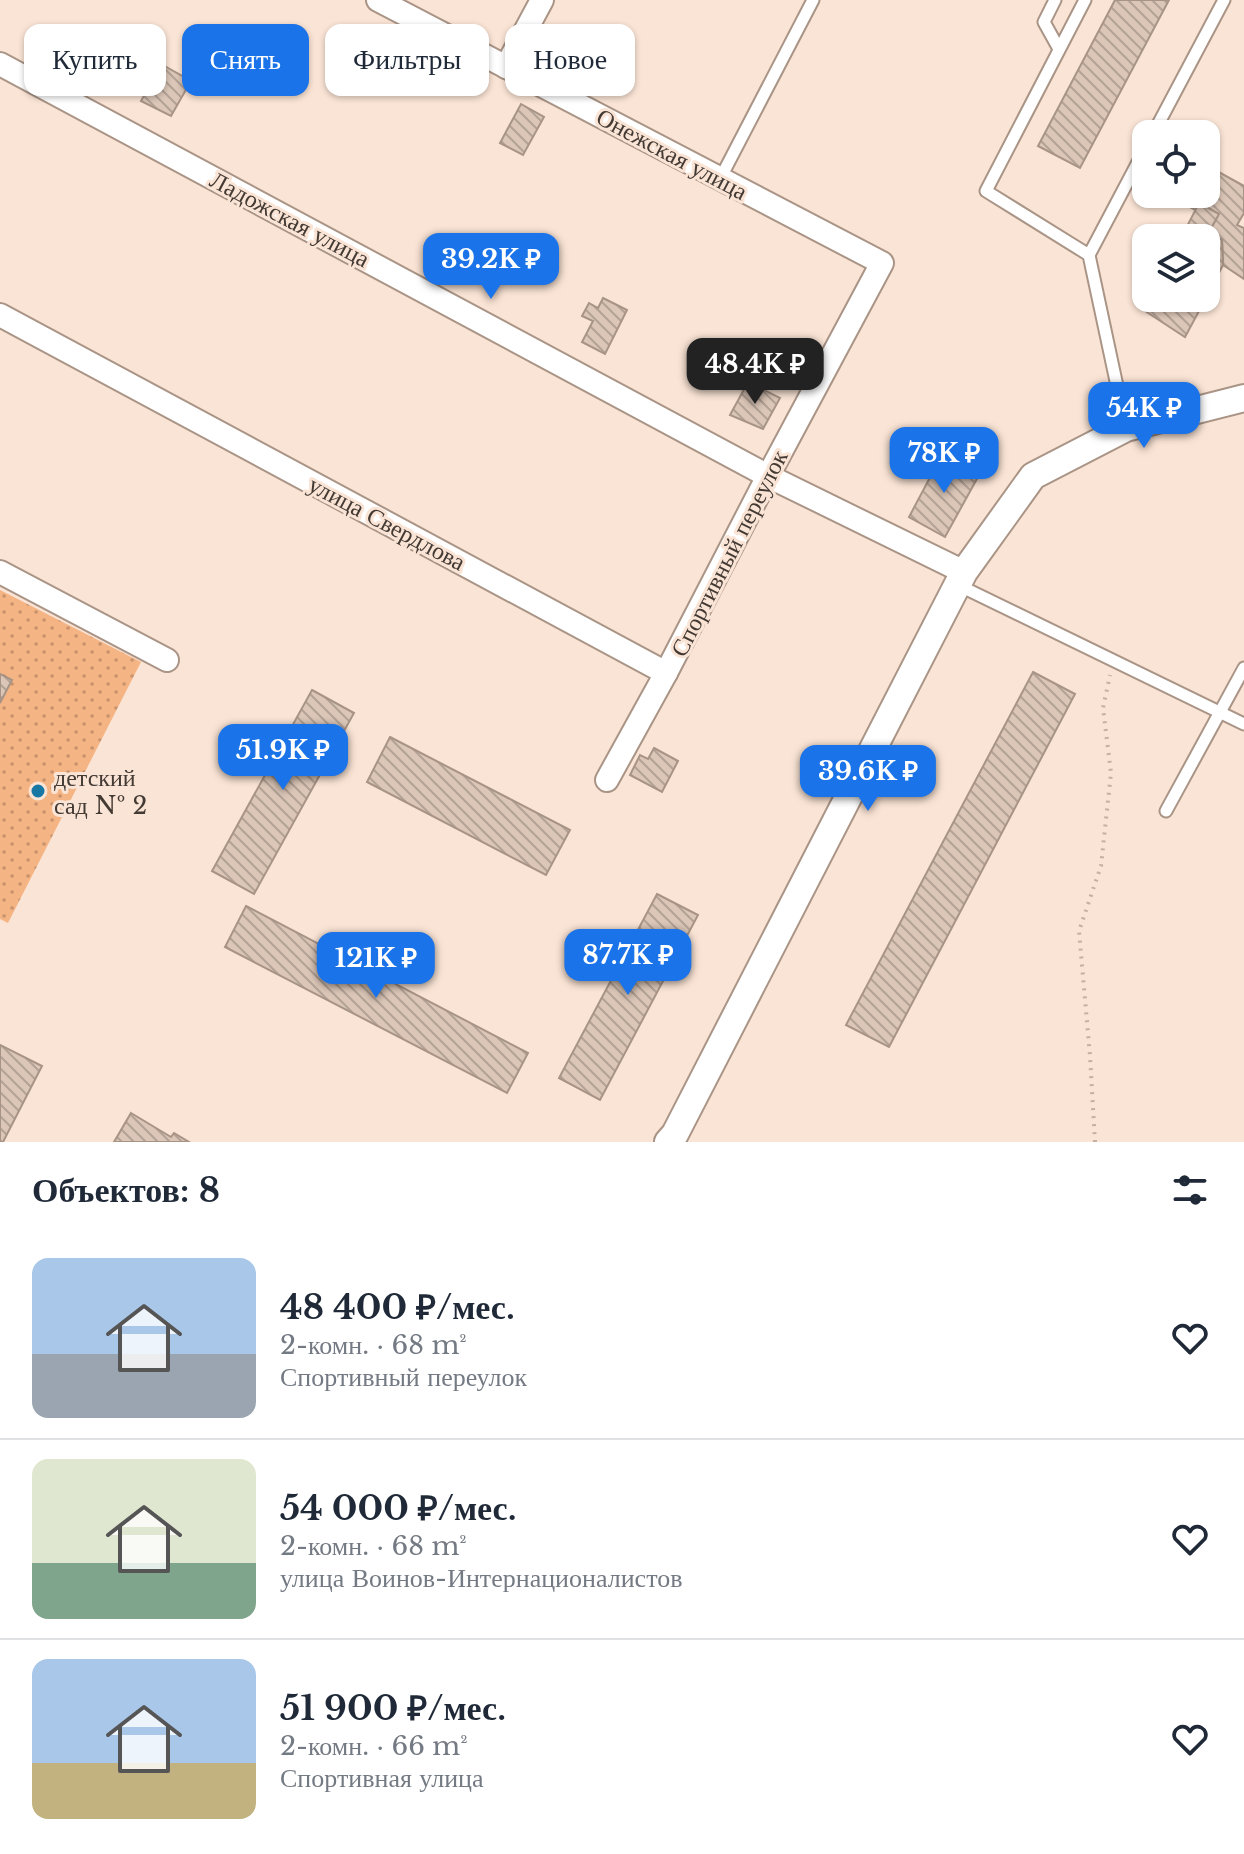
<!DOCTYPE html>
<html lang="ru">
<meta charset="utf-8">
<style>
body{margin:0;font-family:"Libre Baskerville",serif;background:#f2f2f3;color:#1f2937;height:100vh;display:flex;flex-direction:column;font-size:30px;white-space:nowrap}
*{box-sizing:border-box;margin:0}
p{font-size:26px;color:#747a83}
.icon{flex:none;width:44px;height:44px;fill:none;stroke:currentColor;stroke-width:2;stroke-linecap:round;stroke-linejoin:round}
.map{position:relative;height:1142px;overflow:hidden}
.details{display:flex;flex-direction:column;background:#fff;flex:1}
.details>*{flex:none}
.guide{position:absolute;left:24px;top:24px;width:800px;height:72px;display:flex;gap:16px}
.controls{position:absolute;left:1132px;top:120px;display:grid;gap:16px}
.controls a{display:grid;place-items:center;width:88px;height:88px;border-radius:16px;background:#fff;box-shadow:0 2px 6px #0004;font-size:40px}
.price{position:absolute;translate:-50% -68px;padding:0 18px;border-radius:16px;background:#1a73e8;color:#fff;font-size:26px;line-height:52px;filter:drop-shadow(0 2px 4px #0008)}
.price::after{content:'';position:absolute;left:50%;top:48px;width:24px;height:18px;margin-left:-12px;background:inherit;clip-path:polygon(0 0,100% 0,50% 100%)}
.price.on{background:#222;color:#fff}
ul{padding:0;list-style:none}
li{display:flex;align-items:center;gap:24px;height:200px;padding:0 32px}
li+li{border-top:2px solid #e0e1e3}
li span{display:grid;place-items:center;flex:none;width:224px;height:160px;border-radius:16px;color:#555}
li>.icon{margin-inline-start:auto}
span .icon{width:96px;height:96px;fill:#fffc;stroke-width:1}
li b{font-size:34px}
h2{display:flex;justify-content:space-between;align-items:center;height:96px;padding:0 32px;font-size:34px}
.tag{padding:0 28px;border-radius:16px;background:#fff;box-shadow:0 2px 6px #0004;font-size:28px;line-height:72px}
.tag.on{background:#1a73e8;color:#fff}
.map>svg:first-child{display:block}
</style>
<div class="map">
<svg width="1244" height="1142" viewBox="0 0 1244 1142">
<defs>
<pattern id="grass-dots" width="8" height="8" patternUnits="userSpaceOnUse" patternTransform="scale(2)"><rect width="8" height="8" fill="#f5b484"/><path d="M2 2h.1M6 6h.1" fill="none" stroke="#c8936d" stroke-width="1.8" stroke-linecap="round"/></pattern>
<pattern id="building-back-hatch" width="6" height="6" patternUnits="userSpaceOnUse" patternTransform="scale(2)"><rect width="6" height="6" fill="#dbc6b7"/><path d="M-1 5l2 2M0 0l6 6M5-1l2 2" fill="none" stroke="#b3a296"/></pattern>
</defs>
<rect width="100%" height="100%" fill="#fae4d5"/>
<path fill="url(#grass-dots)" d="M0 590 141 662 8 923 0 919Z"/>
<g fill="url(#building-back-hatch)" stroke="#a89486" stroke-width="2">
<path d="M1115 0H1169L1080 168 1038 146Z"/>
<path d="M91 32 104 39 100 47 108 51 97 73 76 62Z"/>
<path d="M161 64 191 81 171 116 141 101Z"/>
<path d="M521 104 544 117 523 155 500 143Z"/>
<path d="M1206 165 1244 186V213L1237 225 1244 228V279L1223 265 1222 240 1209 232 1219 214 1199 203 1195 210 1166 194H1206Z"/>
<path d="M1199 203 1219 214 1209 232 1222 240 1223 265 1206 298V238H1181Z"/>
<path d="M603 298 627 310 605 354 582 342 593 321 582 316 589 303 598 308Z"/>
<path d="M1151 298H1206L1185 337 1145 311Z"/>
<path d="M748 382 780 398 763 429 730 415Z"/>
<path d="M943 453 979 475 945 537 909 517Z"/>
<path d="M1033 672 1075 694 889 1047 846 1025Z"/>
<path d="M0 674 12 680 0 703Z"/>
<path d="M312 690 354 713 254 894 212 871Z"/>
<path d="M390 737 570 830 546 875 367 782Z"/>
<path d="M654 748 678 761 662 792 630 775 640 755 648 759Z"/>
<path d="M657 894 698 915 600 1100 559 1078Z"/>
<path d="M246 906 528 1053 507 1093 225 947Z"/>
<path d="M0 1045 42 1066 3 1142H0Z"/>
<path d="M131 1113 171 1137 174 1133 189 1142H114Z"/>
</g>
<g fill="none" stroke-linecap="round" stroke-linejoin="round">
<g stroke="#a99486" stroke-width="15">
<g id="service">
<path d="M1055 0 1044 22 1059 49"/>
<path d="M1085 0 986 191 1089 255 1126 428"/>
<path d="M1153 134 1224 0"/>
<path d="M720 179 813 0"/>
<path d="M1089 255 1146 147"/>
<path d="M958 585 1244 724"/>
<path d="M1166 811 1244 668"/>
</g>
</g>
<g stroke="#a99486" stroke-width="26">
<g id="minor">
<path d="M378 0 882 263 768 476 666 673"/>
<path d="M0 64 768 476 964 572"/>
<path d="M506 67 542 0"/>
<path d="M0 315 666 673 607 780"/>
<path d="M0 572 167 660"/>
</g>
</g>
<g stroke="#a99486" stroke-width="30">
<path id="tertiary" d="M668 1142 675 1134 964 572 1033 476 1126 428 1244 398"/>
</g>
<path stroke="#c3b1a4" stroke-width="4" stroke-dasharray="2 6" stroke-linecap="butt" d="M1095 1142 1090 1056 1079 931 1101 866 1111 773 1103 708 1110 675"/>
<use href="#service" stroke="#fff" stroke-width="11"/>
<use href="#minor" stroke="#fff" stroke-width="22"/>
<use href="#tertiary" stroke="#fff" stroke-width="26"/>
</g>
<circle fill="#1977a4" stroke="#fae4d5" stroke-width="3" cx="38" cy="791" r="8"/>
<g text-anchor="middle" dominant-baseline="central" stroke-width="6" stroke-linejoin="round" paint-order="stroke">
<g font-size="24" fill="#433a34" stroke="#fae4d5">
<text transform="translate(672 154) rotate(28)">Онежская улица</text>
<text transform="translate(290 219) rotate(28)">Ладожская улица</text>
<text transform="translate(387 523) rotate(28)">улица Свердлова</text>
<text transform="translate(729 553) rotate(-63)">Спортивный переулок</text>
</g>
<g font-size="24" fill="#433a34" stroke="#fae4d5" text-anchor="start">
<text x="54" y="777">детский<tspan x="54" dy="28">сад № 2</tspan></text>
</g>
</g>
</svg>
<div class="controls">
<a><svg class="icon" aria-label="locate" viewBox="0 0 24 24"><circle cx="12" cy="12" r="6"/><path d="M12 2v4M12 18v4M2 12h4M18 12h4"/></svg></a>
<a><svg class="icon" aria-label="layers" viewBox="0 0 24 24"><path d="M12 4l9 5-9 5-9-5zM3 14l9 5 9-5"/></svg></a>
</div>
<b class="price" style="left:491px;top:301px">39.2K ₽</b>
<b class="price on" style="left:755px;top:406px">48.4K ₽</b>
<b class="price" style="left:1144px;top:450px">54K ₽</b>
<b class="price" style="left:944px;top:495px">78K ₽</b>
<b class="price" style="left:283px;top:792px">51.9K ₽</b>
<b class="price" style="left:868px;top:813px">39.6K ₽</b>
<b class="price" style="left:628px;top:997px">87.7K ₽</b>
<b class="price" style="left:376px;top:1000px">121K ₽</b>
<div class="guide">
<a class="tag">Купить</a>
<a class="tag on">Снять</a>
<a class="tag">Фильтры</a>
<a class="tag">Новое</a>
</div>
</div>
<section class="details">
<h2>Объектов: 8<svg class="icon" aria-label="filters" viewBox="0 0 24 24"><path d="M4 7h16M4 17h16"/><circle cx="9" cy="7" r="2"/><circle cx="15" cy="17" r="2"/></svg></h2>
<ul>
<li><span style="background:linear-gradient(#a9c7e8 60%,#9aa5b1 0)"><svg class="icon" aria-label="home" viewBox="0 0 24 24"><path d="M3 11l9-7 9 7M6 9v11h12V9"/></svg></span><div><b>48 400 ₽/мес.</b><p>2-комн. · 68 m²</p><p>Спортивный переулок</p></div><svg class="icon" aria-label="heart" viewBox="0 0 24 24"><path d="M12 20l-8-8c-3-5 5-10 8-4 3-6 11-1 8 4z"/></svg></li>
<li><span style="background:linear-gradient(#dfe7d0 65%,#7fa58c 0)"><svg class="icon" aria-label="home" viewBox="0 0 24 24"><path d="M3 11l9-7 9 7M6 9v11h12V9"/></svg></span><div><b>54 000 ₽/мес.</b><p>2-комн. · 68 m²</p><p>улица Воинов-Интернационалистов</p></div><svg class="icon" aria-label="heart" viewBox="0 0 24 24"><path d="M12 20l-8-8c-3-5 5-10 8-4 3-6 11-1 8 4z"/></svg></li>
<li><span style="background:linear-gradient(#a9c7e8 65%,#c2b280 0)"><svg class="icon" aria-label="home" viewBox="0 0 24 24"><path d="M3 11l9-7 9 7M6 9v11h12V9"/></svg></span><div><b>51 900 ₽/мес.</b><p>2-комн. · 66 m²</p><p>Спортивная улица</p></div><svg class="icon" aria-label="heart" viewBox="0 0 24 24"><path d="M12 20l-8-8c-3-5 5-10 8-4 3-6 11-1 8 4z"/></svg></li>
</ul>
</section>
